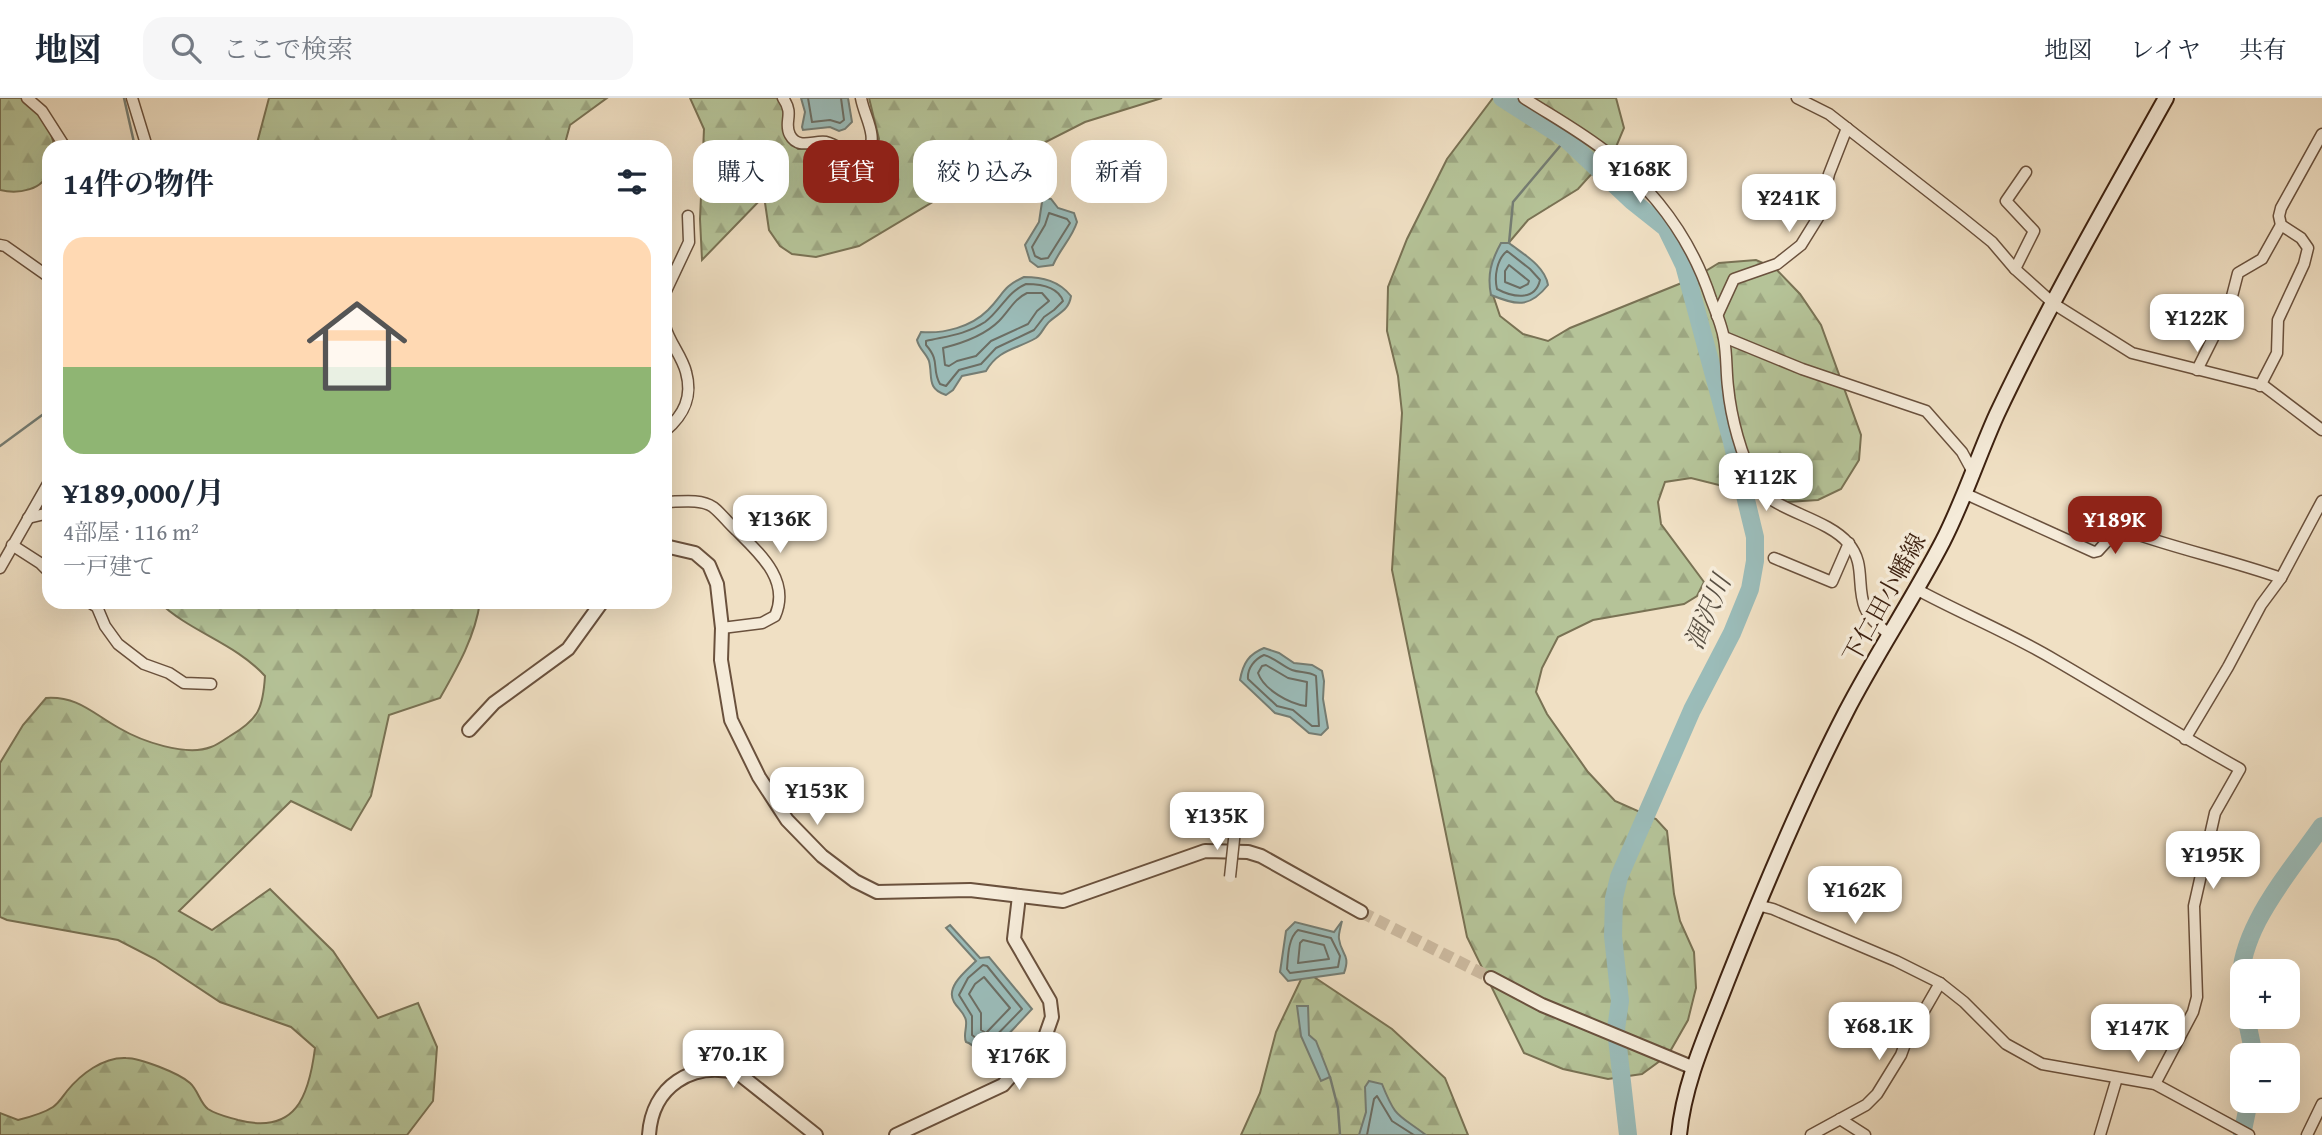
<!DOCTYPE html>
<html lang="ja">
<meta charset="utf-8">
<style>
body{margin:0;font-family:"Gentium Book Plus","Noto Serif JP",serif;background:#f6f6f7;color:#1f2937;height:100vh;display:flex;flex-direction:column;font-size:26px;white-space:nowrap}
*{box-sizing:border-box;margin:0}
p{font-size:23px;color:#747a83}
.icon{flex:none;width:38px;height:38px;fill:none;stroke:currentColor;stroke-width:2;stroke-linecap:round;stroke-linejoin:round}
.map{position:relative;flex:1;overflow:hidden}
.details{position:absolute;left:42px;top:42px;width:630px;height:469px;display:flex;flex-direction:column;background:#fff;border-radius:21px;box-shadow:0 7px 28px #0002}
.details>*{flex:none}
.hud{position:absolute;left:693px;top:42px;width:665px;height:63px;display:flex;gap:14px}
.buttons{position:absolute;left:2230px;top:861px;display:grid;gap:14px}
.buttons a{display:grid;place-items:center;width:70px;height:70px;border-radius:14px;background:#fff;box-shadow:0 7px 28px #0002;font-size:35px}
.price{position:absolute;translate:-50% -60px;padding:0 16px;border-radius:14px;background:#fff;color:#222;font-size:23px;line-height:46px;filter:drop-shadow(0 2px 4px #0008)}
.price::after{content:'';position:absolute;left:50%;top:42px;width:21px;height:16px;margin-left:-10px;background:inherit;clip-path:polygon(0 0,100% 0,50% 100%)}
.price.active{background:#8f2418;color:#fff}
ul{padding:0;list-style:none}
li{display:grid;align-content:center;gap:14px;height:371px;padding:0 21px}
li span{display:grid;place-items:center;height:217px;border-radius:21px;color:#555}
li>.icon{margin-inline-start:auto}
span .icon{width:126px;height:126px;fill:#fffc;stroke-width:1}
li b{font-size:30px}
h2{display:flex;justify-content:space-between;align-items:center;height:84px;padding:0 21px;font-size:30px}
.tag{padding:0 24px;border-radius:21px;background:#fff;box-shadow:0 7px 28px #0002;font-size:24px;line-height:63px}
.tag.active{background:#8f2418;color:#fff}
header{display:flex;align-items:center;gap:42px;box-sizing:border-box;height:98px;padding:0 35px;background:#fff;border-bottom:2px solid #e0e1e3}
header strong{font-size:33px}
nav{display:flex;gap:38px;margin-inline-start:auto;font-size:24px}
.search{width:490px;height:63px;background:#f6f6f7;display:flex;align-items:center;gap:18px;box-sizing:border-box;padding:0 24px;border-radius:21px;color:#747a83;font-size:26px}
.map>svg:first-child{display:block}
</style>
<header>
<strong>地図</strong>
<div class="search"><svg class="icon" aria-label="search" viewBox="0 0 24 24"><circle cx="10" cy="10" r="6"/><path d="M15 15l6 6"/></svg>ここで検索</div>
<nav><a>地図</a><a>レイヤ</a><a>共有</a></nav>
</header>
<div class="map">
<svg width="2322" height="1037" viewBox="0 0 2322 1037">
<defs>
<pattern id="forest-firs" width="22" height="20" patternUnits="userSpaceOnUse" patternTransform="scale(1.75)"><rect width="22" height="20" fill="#b5c398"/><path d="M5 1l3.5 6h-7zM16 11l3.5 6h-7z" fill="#9da782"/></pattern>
</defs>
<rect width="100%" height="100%" fill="#f0e0c4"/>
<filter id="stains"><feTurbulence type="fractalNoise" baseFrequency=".00286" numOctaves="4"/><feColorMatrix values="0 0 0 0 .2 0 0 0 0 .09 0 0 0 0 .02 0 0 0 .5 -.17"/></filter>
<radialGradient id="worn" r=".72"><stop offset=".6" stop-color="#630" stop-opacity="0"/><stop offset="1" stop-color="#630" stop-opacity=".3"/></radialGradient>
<g fill="url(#forest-firs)" stroke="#797254" stroke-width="2">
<path d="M0 0H31C41 16 52 31 54 49H49C49 56 51 66 49 72 44 93 17 96 0 92Z"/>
<path d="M269 0H607L570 27 564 49H256Z"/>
<path d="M690 0H777L784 11 786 40 798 51 828 50 871 62 879 41 869 0H1162L1085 24 963 86 859 148 816 159 792 156 780 148 769 132 764 98 702 162 700 121 704 31Z"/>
<path d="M1493 0H1616L1624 30 1616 49 1578 91 1528 122 1495 161 1490 188 1500 218 1523 236 1548 243 1570 230 1694 180 1719 165 1756 162 1775 170 1800 196 1821 227 1861 337 1859 362 1841 391 1818 402 1787 404 1691 380 1665 384 1658 404 1661 426 1704 484 1697 498 1684 506 1593 522 1558 539 1542 570 1536 594 1547 616 1588 674 1615 703 1656 721 1667 733 1674 796 1680 823 1694 854 1696 890 1688 922 1668 957 1642 976 1608 981 1563 971 1524 955 1467 839 1392 472 1402 315 1398 278 1387 233 1388 189 1407 141 1447 61Z"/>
<path d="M159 504H480C475 539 457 570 440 600L389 617 371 698 351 732 291 703 179 813 212 832 270 791 333 853 378 920 418 905 437 949 433 1003 407 1037H0V1015L18 1022C30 1019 44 1015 53 1009 59 1005 63 998 67 993 81 976 103 959 126 960 140 960 179 975 190 985 198 992 200 1005 208 1011 217 1017 228 1019 238 1022 296 1037 309 998 315 950L291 929 220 904 155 861 118 842 7 822 0 819V665L23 627 46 600C78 598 92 615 119 630 141 643 186 659 211 649 217 647 224 642 230 638 259 621 263 610 265 578 235 545 190 534 159 504Z"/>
<path d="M1305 873 1392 931 1445 980 1468 1037H1241L1260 995 1276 934Z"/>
</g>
<g fill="#9bbcb9" stroke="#757e75" stroke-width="2">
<path d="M801 0H848L852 24 845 31 839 33 830 29 803 32 802 29 805 14Z"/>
<path d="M1045 100 1051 101 1058 110 1074 115 1077 124C1072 140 1060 151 1053 167L1038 169 1030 163 1025 147 1039 124 1042 104Z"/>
<path d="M1501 145H1509C1523 156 1545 168 1548 187 1529 211 1516 207 1491 197 1487 177 1491 163 1501 145Z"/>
<path d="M1024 179C1043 179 1059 183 1071 198 1069 212 1059 215 1050 223 1044 228 1042 236 1036 240 1015 252 999 251 986 273L962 278 953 292 946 297C926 291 933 278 929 263 926 255 919 251 917 242L921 234C944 236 971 229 988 212 1004 196 1002 189 1024 179Z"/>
<path d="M1264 550 1279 555 1294 565 1312 567 1322 573 1324 583 1323 601 1328 630 1321 637 1309 635 1290 619 1275 615 1240 582C1243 565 1249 556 1264 550Z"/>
<path d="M1342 823C1341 828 1338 836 1339 841 1341 857 1351 856 1344 875L1288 883 1280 874 1286 833 1295 824 1334 834Z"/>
<path d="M950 827 980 860 989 859 1032 911 987 959C978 956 976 947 966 944 963 937 967 931 966 923 965 915 958 911 954 904 945 889 966 873 976 863L946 830Z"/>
<path d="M1297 908H1308L1309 937 1316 943 1330 979 1321 983 1301 938Z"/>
<path d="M1369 983 1382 986C1396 1021 1397 1015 1426 1037H1359L1366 1014 1365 989Z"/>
</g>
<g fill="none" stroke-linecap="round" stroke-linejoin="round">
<g stroke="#6c6e64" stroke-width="2">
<path d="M808 0 812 24 830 22 840 25 844 22 841 0"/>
<path d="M1049 115 1067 121 1070 125 1048 160 1041 161 1035 158 1032 149 1045 127Z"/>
<path d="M1507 153 1530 171 1540 182C1535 204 1512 199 1497 191 1494 178 1497 161 1507 153Z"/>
<path d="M1509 167 1529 183 1528 186 1520 190 1505 184V173Z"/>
<path d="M1026 186C1040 186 1058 189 1063 203L1054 212 1044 219 1034 232 996 250 981 266 959 272 946 288 940 286C931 270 941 264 926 247V243C947 238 965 237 985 224 1001 212 1007 194 1026 186Z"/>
<path d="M1027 195H1042L1049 203 1037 213 1028 226 991 243 976 258 957 263 949 268 945 267 943 250C963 245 984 238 999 223 1009 213 1014 201 1027 195Z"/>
<path d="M1264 557C1275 560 1282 568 1292 572 1300 575 1308 573 1316 578L1319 628H1312L1293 612 1277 608 1248 581C1247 570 1255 561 1264 557Z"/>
<path d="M1266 567 1288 580 1307 584 1306 608C1290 606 1264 592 1258 575L1262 568Z"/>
<path d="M1298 832 1331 840 1340 858 1338 869 1290 875 1287 871C1288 859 1288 840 1298 832Z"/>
<path d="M1303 842 1324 847 1329 861 1298 865 1300 845Z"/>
<path d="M983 867 987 868 1022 911 986 948 972 937V918L959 897 968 880Z"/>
<path d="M984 879 1010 910 986 935 981 932V915L969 896 975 886Z"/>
<path d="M1367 1037 1374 1001 1377 998 1392 1023 1414 1037"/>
</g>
<g stroke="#757e75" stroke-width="2.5">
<path d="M124 0 135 49"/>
<path d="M1509 145 1513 104 1566 41"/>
<path d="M0 348 49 312"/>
<path d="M1330 979 1338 1010 1340 1037"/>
</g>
<g stroke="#9bbcb9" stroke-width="18">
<path d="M1502 0 1566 41 1632 103 1666 130 1684 167 1732 344 1755 439V463L1750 491 1732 535 1692 612 1619 779 1614 800 1613 838 1620 903 1616 931 1628 1037"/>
<path d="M2242 898C2231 839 2290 774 2322 728"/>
<path d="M2246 919 2254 957"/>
<path d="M2242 1037 2249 1003"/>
</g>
<path stroke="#ccbaa0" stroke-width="12" stroke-dasharray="12 6" stroke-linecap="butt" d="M1361 814 1491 880"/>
<g stroke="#6a513d" stroke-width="13">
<g id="minor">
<path d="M27 0 42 13 65 49"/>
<path d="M132 0 147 49"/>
<path d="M783 0C795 17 783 24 790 37 798 52 814 42 826 44 841 48 852 61 868 57 878 36 865 21 861 0"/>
<path d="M1524 0C1552 18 1583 35 1609 56 1656 94 1692 143 1711 201 1716 214 1722 228 1724 241 1727 257 1726 273 1728 289 1731 320 1741 357 1756 386 1769 412 1826 419 1848 445 1866 465 1856 488 1865 510 1870 522 1881 529 1890 537"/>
<path d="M1797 0 1829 16 1961 119 1992 144 2015 171 2054 206 2132 255 2264 288 2322 332"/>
<path d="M0 147 5 148 49 179"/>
<path d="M2015 171 2034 133 2006 103 2026 74"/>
<path d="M665 195 689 144 688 118"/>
<path d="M1717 218 1734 181 1777 166 1801 147 1819 118 1829 76 1847 30"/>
<path d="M665 228C669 244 682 258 686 274 693 299 684 317 665 333"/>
<path d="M1724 239 1802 271 1926 313 1962 354 1974 376"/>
<path d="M2197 272 2230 206 2238 175 2262 161 2281 127"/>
<path d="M2260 288 2277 255 2278 222 2304 166 2308 150 2301 140 2281 127 2279 118 2281 110 2322 36"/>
<path d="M1966 396 2094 454 2098 453 2119 430C2172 450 2227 461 2281 480"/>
<path d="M665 404C679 404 700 400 713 409 721 415 728 425 736 432 759 455 791 482 775 518L762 525 722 530"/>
<path d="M28 420 49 415"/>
<path d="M12 447 40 465 49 474"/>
<path d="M1774 460 1832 484 1849 445"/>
<path d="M0 470 49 384"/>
<path d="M1916 491C1962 516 2010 535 2055 562 2117 598 2177 636 2240 671L2215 715 2194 808 2197 899 2193 914 2155 986"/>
<path d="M89 504 97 509 105 528 118 546 144 566 169 575 184 585 211 586"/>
<path d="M2185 641 2228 569 2261 507 2281 480 2322 403"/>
<path d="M1757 807 1773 811 1896 863 1940 885 1964 904 2006 946 2042 966 2155 986 2249 1037"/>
<path d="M1840 1021 1865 1037"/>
<path d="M1811 1037 1866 1007 1877 996 1901 957 1905 946 1940 885"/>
<path d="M2100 1037 2117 980"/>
<path d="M2307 1037 2322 1006"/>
</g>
</g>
<g stroke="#6a513d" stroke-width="16">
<g id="tertiary">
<path d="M665 448 695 455 709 467 717 486 722 530 721 562 731 622 759 679 787 722 822 758 855 783 877 794 970 792 1063 803 1205 753 1248 754 1261 758 1361 814"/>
<path d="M469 632 494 605 568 551 602 504"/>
<path d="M1491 880 1542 907 1694 970"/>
<path d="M649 1037C652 988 692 963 738 975L816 1037"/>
<path d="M896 1037 1003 987 1045 939 1052 919 1050 903 1014 841 1019 798"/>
</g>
</g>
<g stroke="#3d2110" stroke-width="18">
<path id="secondary" d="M1679 1037C1684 983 1708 933 1727 883 1763 792 1801 701 1846 614 1876 556 1913 501 1943 443 1964 402 1978 358 1997 316 2048 208 2108 104 2166 0"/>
</g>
<use href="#minor" stroke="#f5ebd9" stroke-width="10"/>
<use href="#tertiary" stroke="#f5ebd9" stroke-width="12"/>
<use href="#secondary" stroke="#f5ebd9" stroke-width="14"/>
<g stroke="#6a513d" stroke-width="13" stroke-linecap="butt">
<path id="minor-bridge" d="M1230 779 1235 732"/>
</g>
<use href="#minor-bridge" stroke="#f5ebd9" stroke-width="10"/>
</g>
<g text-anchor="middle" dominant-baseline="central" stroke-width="7" stroke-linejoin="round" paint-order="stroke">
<g font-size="24" fill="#3d2110" stroke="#f5ebd9">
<text transform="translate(1884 500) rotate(-61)">下仁田小幡線</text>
</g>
<g font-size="26" font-style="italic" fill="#595043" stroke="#f5ebd9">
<text transform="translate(1707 514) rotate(-67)">涸沢川</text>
</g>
</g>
<rect width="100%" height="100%" filter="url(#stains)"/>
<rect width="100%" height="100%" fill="url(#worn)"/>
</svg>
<div class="buttons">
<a>+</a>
<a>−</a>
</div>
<b class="price" style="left:1640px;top:107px">¥168K</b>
<b class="price" style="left:1789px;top:136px">¥241K</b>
<b class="price" style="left:2197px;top:256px">¥122K</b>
<b class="price" style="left:1766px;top:415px">¥112K</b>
<b class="price" style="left:780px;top:457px">¥136K</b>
<b class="price active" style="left:2115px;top:458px">¥189K</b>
<b class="price" style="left:817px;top:729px">¥153K</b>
<b class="price" style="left:1217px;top:754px">¥135K</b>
<b class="price" style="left:2213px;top:793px">¥195K</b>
<b class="price" style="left:1855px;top:828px">¥162K</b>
<b class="price" style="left:1879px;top:964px">¥68.1K</b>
<b class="price" style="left:2138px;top:966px">¥147K</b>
<b class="price" style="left:733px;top:992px">¥70.1K</b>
<b class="price" style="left:1019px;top:994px">¥176K</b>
<div class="hud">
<a class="tag">購入</a>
<a class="tag active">賃貸</a>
<a class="tag">絞り込み</a>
<a class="tag">新着</a>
</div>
<section class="details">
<h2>14件の物件<svg class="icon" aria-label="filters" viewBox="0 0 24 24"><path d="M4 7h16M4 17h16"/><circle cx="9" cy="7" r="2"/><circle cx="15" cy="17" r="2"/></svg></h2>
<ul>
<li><span style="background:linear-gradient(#ffd9b3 60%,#8fb573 0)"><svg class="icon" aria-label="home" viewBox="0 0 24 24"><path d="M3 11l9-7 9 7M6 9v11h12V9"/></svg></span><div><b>¥189,000/月</b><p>4部屋 · 116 m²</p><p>一戸建て</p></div></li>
</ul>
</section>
</div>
